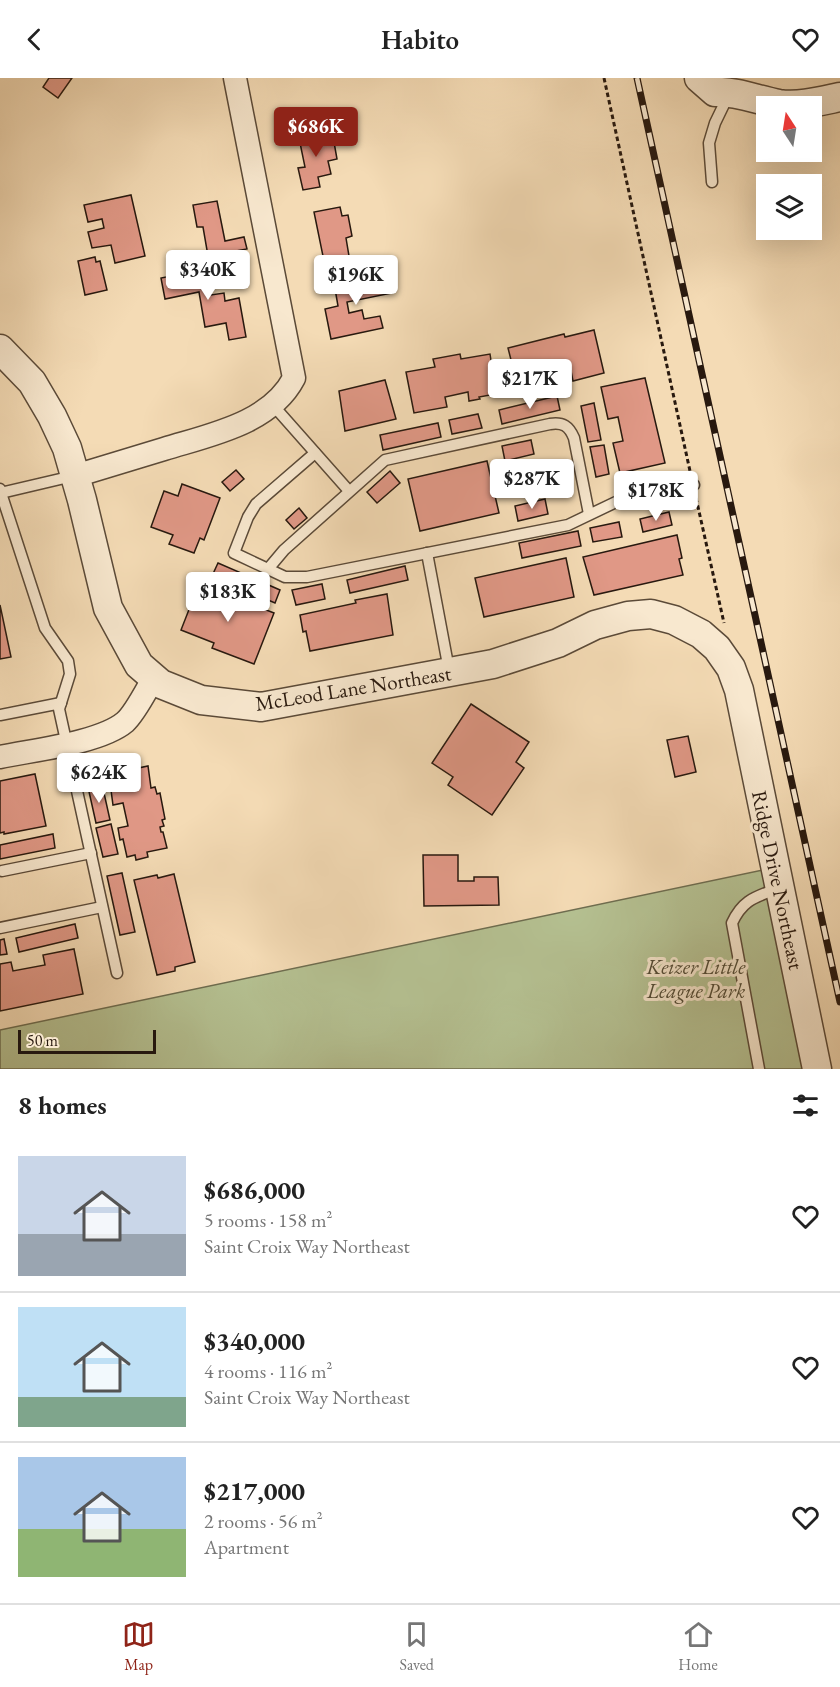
<!DOCTYPE html>
<meta charset="utf-8">
<style>
body{margin:0;font-family:"EB Garamond",serif;background:#f6f6f6;color:#222;height:100vh;display:flex;flex-direction:column;font-size:22px;white-space:nowrap}
*{box-sizing:border-box;margin:0}
p{font-size:20px;color:#767676}
.icon{flex:none;width:33px;height:33px;fill:none;stroke:currentColor;stroke-width:2;stroke-linecap:round;stroke-linejoin:round}
.map{position:relative;height:991px;overflow:hidden}
.panel{display:flex;flex-direction:column;background:#fff;flex:1}
.panel>*{flex:none}
.needle{width:39px;rotate:348deg}
.fabs{position:absolute;left:756px;top:18px;display:grid;gap:12px}
.fabs a{display:grid;place-items:center;width:66px;height:66px;border-radius:0px;background:#fff;box-shadow:0 6px 24px #0002;font-size:30px}
.scale{position:absolute;left:18px;bottom:15px;width:138px;box-sizing:border-box;padding-left:6px;border:3px solid #28190f;border-top:0;font-size:16px;line-height:21px;white-space:nowrap;color:#28190f;-webkit-text-stroke:4px #f8e8cf;paint-order:stroke}
.price{position:absolute;translate:-50% -51px;padding:0 14px;border-radius:6px;background:#fff;color:#222;font-size:20px;line-height:39px;filter:drop-shadow(0 2px 3px #0008)}
.price::after{content:'';position:absolute;left:50%;top:36px;width:18px;height:14px;margin-left:-9px;background:inherit;clip-path:polygon(0 0,100% 0,50% 100%)}
.price.current{background:#8f2418;color:#fff}
ul{padding:0;list-style:none}
li{display:flex;align-items:center;gap:18px;height:150px;padding:0 18px}
li+li{border-top:2px solid #e0e0e0}
li span{display:grid;place-items:center;flex:none;width:168px;height:120px;border-radius:0px;color:#555}
li>.icon{margin-inline-start:auto}
span .icon{width:72px;height:72px;fill:#fffc;stroke-width:1}
li b{font-size:26px}
h2{display:flex;justify-content:space-between;align-items:center;height:72px;padding:0 18px;font-size:26px}
header{display:flex;justify-content:space-between;align-items:center;height:78px;padding:0 18px;background:#fff;font-size:27px;font-weight:600}
.tabs{display:flex;justify-content:space-around;align-items:center;height:84px;border-top:2px solid #e0e0e0;background:#fff;font-size:16px;color:#767676}
.tabs a{display:grid;justify-items:center;gap:3px}
.tabs .current{color:#8f2418}
.map>svg:first-child{display:block}
</style>
<header><svg class="icon" aria-label="back" viewBox="0 0 24 24"><path d="M15 5l-7 7 7 7"/></svg>Habito<svg class="icon" aria-label="heart" viewBox="0 0 24 24"><path d="M12 20l-8-8c-3-5 5-10 8-4 3-6 11-1 8 4z"/></svg></header>
<div class="map">
<svg width="840" height="991" viewBox="0 0 840 991">
<rect width="100%" height="100%" fill="#f4dbb5"/>
<filter id="stains"><feTurbulence type="fractalNoise" baseFrequency=".00333" numOctaves="4"/><feColorMatrix values="0 0 0 0 .2 0 0 0 0 .09 0 0 0 0 .02 0 0 0 .5 -.17"/></filter>
<radialGradient id="worn" r=".72"><stop offset=".6" stop-color="#630" stop-opacity="0"/><stop offset="1" stop-color="#630" stop-opacity=".3"/></radialGradient>
<path fill="#b5c192" stroke="#6e6d50" stroke-width="1.5" d="M768 791 809 991H0V952Z"/>
<g fill="#e09886" stroke="#28190f" stroke-width="1.5">
<path d="M49 0H72L58 20 43 9Z"/>
<path d="M332 53 337 81 328 83 331 96 318 99 320 109 303 112 298 90 305 89 299 60Z"/>
<path d="M131 117 145 178 115 185 111 167 92 170 88 154 104 150 102 141 88 144 84 127Z"/>
<path d="M217 123 225 163 244 159 247 171 208 178 203 149H197L193 127Z"/>
<path d="M340 129 342 138 348 137 352 158 346 160 349 178 324 183 314 134Z"/>
<path d="M95 179 96 184 100 183 107 212 85 217 78 183Z"/>
<path d="M206 191 211 217 224 215 225 223 239 220 246 259 229 262 226 245 205 249 199 214 165 221 161 200Z"/>
<path d="M388 195 392 215 347 224 349 235 362 232 364 241 380 238 383 250 331 261 325 231 338 228 334 205Z"/>
<path d="M594 252 604 295 573 303 571 293 539 300 541 309 519 314 508 270 564 256 565 259Z"/>
<path d="M460 276 461 281 490 276 493 295H497L501 315 479 319 480 321 469 323 468 314 445 319 447 329 414 335 406 294 435 289 433 281Z"/>
<path d="M645 300 665 385 620 395 613 365 623 363 618 339 608 341 601 309Z"/>
<path d="M385 302 396 341 345 353 339 313Z"/>
<path d="M557 318 560 332 502 346 499 332Z"/>
<path d="M594 325 601 362 588 364 581 328Z"/>
<path d="M478 336 482 350 452 356 449 342Z"/>
<path d="M438 345 441 359 383 372 380 357Z"/>
<path d="M531 362 534 376 505 383 502 368Z"/>
<path d="M604 367 609 396 596 399 590 369Z"/>
<path d="M487 383 499 435 420 453 408 401Z"/>
<path d="M236 392 244 401 230 413 222 404Z"/>
<path d="M390 393 400 405 377 425 367 414Z"/>
<path d="M182 406 220 420 204 462 200 460 194 475 169 466 173 457 151 449 164 413 178 418Z"/>
<path d="M545 421 548 436 518 443 515 428Z"/>
<path d="M299 430 307 440 294 451 286 442Z"/>
<path d="M669 434 672 447 643 454 640 441Z"/>
<path d="M619 444 622 459 593 464 590 450Z"/>
<path d="M578 453 581 468 522 480 519 465Z"/>
<path d="M677 457 682 480 679 481 683 497 594 517 583 479Z"/>
<path d="M566 480 574 519 484 539 475 500Z"/>
<path d="M218 485 280 512 275 525 212 498Z"/>
<path d="M405 488 408 502 350 515 347 502Z"/>
<path d="M199 506 274 535 254 586 212 570 214 565 181 552Z"/>
<path d="M322 506 325 521 296 527 292 512Z"/>
<path d="M387 516 393 557 310 573 306 553 303 554 300 537 356 525 355 522Z"/>
<path d="M0 527 11 579 0 581Z"/>
<path d="M471 626 529 664 516 684 524 690 492 737 448 707 453 699 432 685Z"/>
<path d="M688 658 696 694 675 699 667 662Z"/>
<path d="M128 688 129 692 148 688 151 710 155 709 157 716 160 715 165 741 162 742 164 748 160 749 161 754H163L167 770 147 774 148 779 136 782 135 777 127 779 123 761 120 762 118 750 128 748 123 725 113 727 109 697 116 695 115 691Z"/>
<path d="M35 696 46 748 4 756V754L0 755V703Z"/>
<path d="M102 706 110 742 96 745 88 709Z"/>
<path d="M111 746 118 776 103 779 96 750Z"/>
<path d="M53 756 55 770 0 781V767Z"/>
<path d="M423 777H458V803H474V799H498L499 827 424 828Z"/>
<path d="M122 795 135 854 120 857 107 798Z"/>
<path d="M174 796 195 884 175 889V893L157 897 134 802 157 797 158 800Z"/>
<path d="M75 846 78 860 19 874 16 860Z"/>
<path d="M4 861 7 876 0 877V862Z"/>
<path d="M74 871 83 916 0 933V886L11 884 13 893 45 887 43 877Z"/>
</g>
<g fill="none" stroke-linecap="round" stroke-linejoin="round">
<g stroke="#5b4a38" stroke-width="13">
<g id="service">
<path d="M712 104 709 65 715 45 729 16"/>
<path d="M272 326 349 413"/>
<path d="M315 375 256 426 248 439 234 475 285 499H307L568 447 618 423 694 407"/>
<path d="M0 411 1 415 73 398"/>
<path d="M1 415 45 550 68 583 70 596 59 631 117 895"/>
<path d="M427 475 449 592"/>
<path d="M268 491 284 472 385 382 550 346C563 344 569 348 574 360L589 436"/>
<path d="M0 637 61 625"/>
<path d="M2 793 91 775"/>
<path d="M0 850 102 829"/>
<path d="M759 991 732 845C743 821 756 819 779 810"/>
</g>
</g>
<g stroke="#5b4a38" stroke-width="25">
<g id="minor">
<path d="M75 398C104 389 134 380 164 371 209 357 270 346 294 300L235 0"/>
<path d="M0 679C33 672 100 665 125 644 135 635 146 613 153 601"/>
</g>
</g>
<g stroke="#5b4a38" stroke-width="31">
<g id="tertiary">
<path d="M699 0 715 14C737 13 757 22 779 26 799 29 821 23 840 19"/>
<path d="M0 271 32 304 52 338 67 370 82 422 108 530 139 587 161 606 201 622 261 629 493 586 558 565 595 547 628 538 651 536 674 542 701 556 717 570 731 590 739 612 817 991"/>
</g>
</g>
<g stroke="#28190f" stroke-width="3" stroke-dasharray="4.5 3" stroke-linecap="butt">
<path d="M604 0 690 393"/>
<path d="M696 420 724 545"/>
</g>
<use href="#service" stroke="#f8e8cf" stroke-width="10"/>
<use href="#minor" stroke="#f8e8cf" stroke-width="22"/>
<use href="#tertiary" stroke="#f8e8cf" stroke-width="28"/>
<g stroke="#28190f" stroke-width="7">
<path id="rail" d="M637 0 840 924"/>
</g>
<use href="#rail" stroke="#f8e8cf" stroke-width="4.5" stroke-dasharray="14" stroke-linecap="butt"/>
</g>
<g text-anchor="middle" dominant-baseline="central" stroke-width="6" stroke-linejoin="round" paint-order="stroke">
<g font-size="21" fill="#28190f" stroke="#f8e8cf">
<text transform="translate(353 610) rotate(-9)">McLeod Lane Northeast</text>
<text transform="translate(778 802) rotate(78)">Ridge Drive Northeast</text>
</g>
<g font-size="21" font-style="italic" fill="#524b36" stroke="#f8e8cf">
<text x="696" y="888">Keizer Little<tspan x="696" dy="24">League Park</tspan></text>
</g>
</g>
<rect width="100%" height="100%" filter="url(#stains)"/>
<rect width="100%" height="100%" fill="url(#worn)"/>
</svg>
<div class="fabs">
<a><svg class="needle" viewBox="-14 -14 28 28"><path d="M0-13l5 13h-10z" fill="#e53935"/><path d="M0 13l5-13h-10z" fill="#767676"/></svg></a>
<a><svg class="icon" aria-label="layers" viewBox="0 0 24 24"><path d="M12 4l9 5-9 5-9-5zM3 14l9 5 9-5"/></svg></a>
</div>
<div class="scale">50 m</div>
<b class="price current" style="left:316px;top:80px">$686K</b>
<b class="price" style="left:208px;top:223px">$340K</b>
<b class="price" style="left:356px;top:228px">$196K</b>
<b class="price" style="left:530px;top:332px">$217K</b>
<b class="price" style="left:532px;top:432px">$287K</b>
<b class="price" style="left:656px;top:444px">$178K</b>
<b class="price" style="left:228px;top:545px">$183K</b>
<b class="price" style="left:99px;top:726px">$624K</b>
</div>
<section class="panel">
<h2>8 homes<svg class="icon" aria-label="filters" viewBox="0 0 24 24"><path d="M4 7h16M4 17h16"/><circle cx="9" cy="7" r="2"/><circle cx="15" cy="17" r="2"/></svg></h2>
<ul>
<li><span style="background:linear-gradient(#c9d6e8 65%,#9aa5b1 0)"><svg class="icon" aria-label="home" viewBox="0 0 24 24"><path d="M3 11l9-7 9 7M6 9v11h12V9"/></svg></span><div><b>$686,000</b><p>5 rooms · 158 m²</p><p>Saint Croix Way Northeast</p></div><svg class="icon" aria-label="heart" viewBox="0 0 24 24"><path d="M12 20l-8-8c-3-5 5-10 8-4 3-6 11-1 8 4z"/></svg></li>
<li><span style="background:linear-gradient(#bfe0f5 75%,#7fa58c 0)"><svg class="icon" aria-label="home" viewBox="0 0 24 24"><path d="M3 11l9-7 9 7M6 9v11h12V9"/></svg></span><div><b>$340,000</b><p>4 rooms · 116 m²</p><p>Saint Croix Way Northeast</p></div><svg class="icon" aria-label="heart" viewBox="0 0 24 24"><path d="M12 20l-8-8c-3-5 5-10 8-4 3-6 11-1 8 4z"/></svg></li>
<li><span style="background:linear-gradient(#a9c7e8 60%,#8fb573 0)"><svg class="icon" aria-label="home" viewBox="0 0 24 24"><path d="M3 11l9-7 9 7M6 9v11h12V9"/></svg></span><div><b>$217,000</b><p>2 rooms · 56 m²</p><p>Apartment</p></div><svg class="icon" aria-label="heart" viewBox="0 0 24 24"><path d="M12 20l-8-8c-3-5 5-10 8-4 3-6 11-1 8 4z"/></svg></li>
</ul>
</section>
<nav class="tabs">
<a class="current"><svg class="icon" aria-label="map" viewBox="0 0 24 24"><path d="M3 6l6-2 6 2 6-2v14l-6 2-6-2-6 2zM9 4v14M15 6v14"/></svg>Map</a>
<a><svg class="icon" aria-label="saved" viewBox="0 0 24 24"><path d="M7 4h10v16l-5-4-5 4z"/></svg>Saved</a>
<a><svg class="icon" aria-label="home" viewBox="0 0 24 24"><path d="M3 11l9-7 9 7M6 9v11h12V9"/></svg>Home</a>
</nav>
